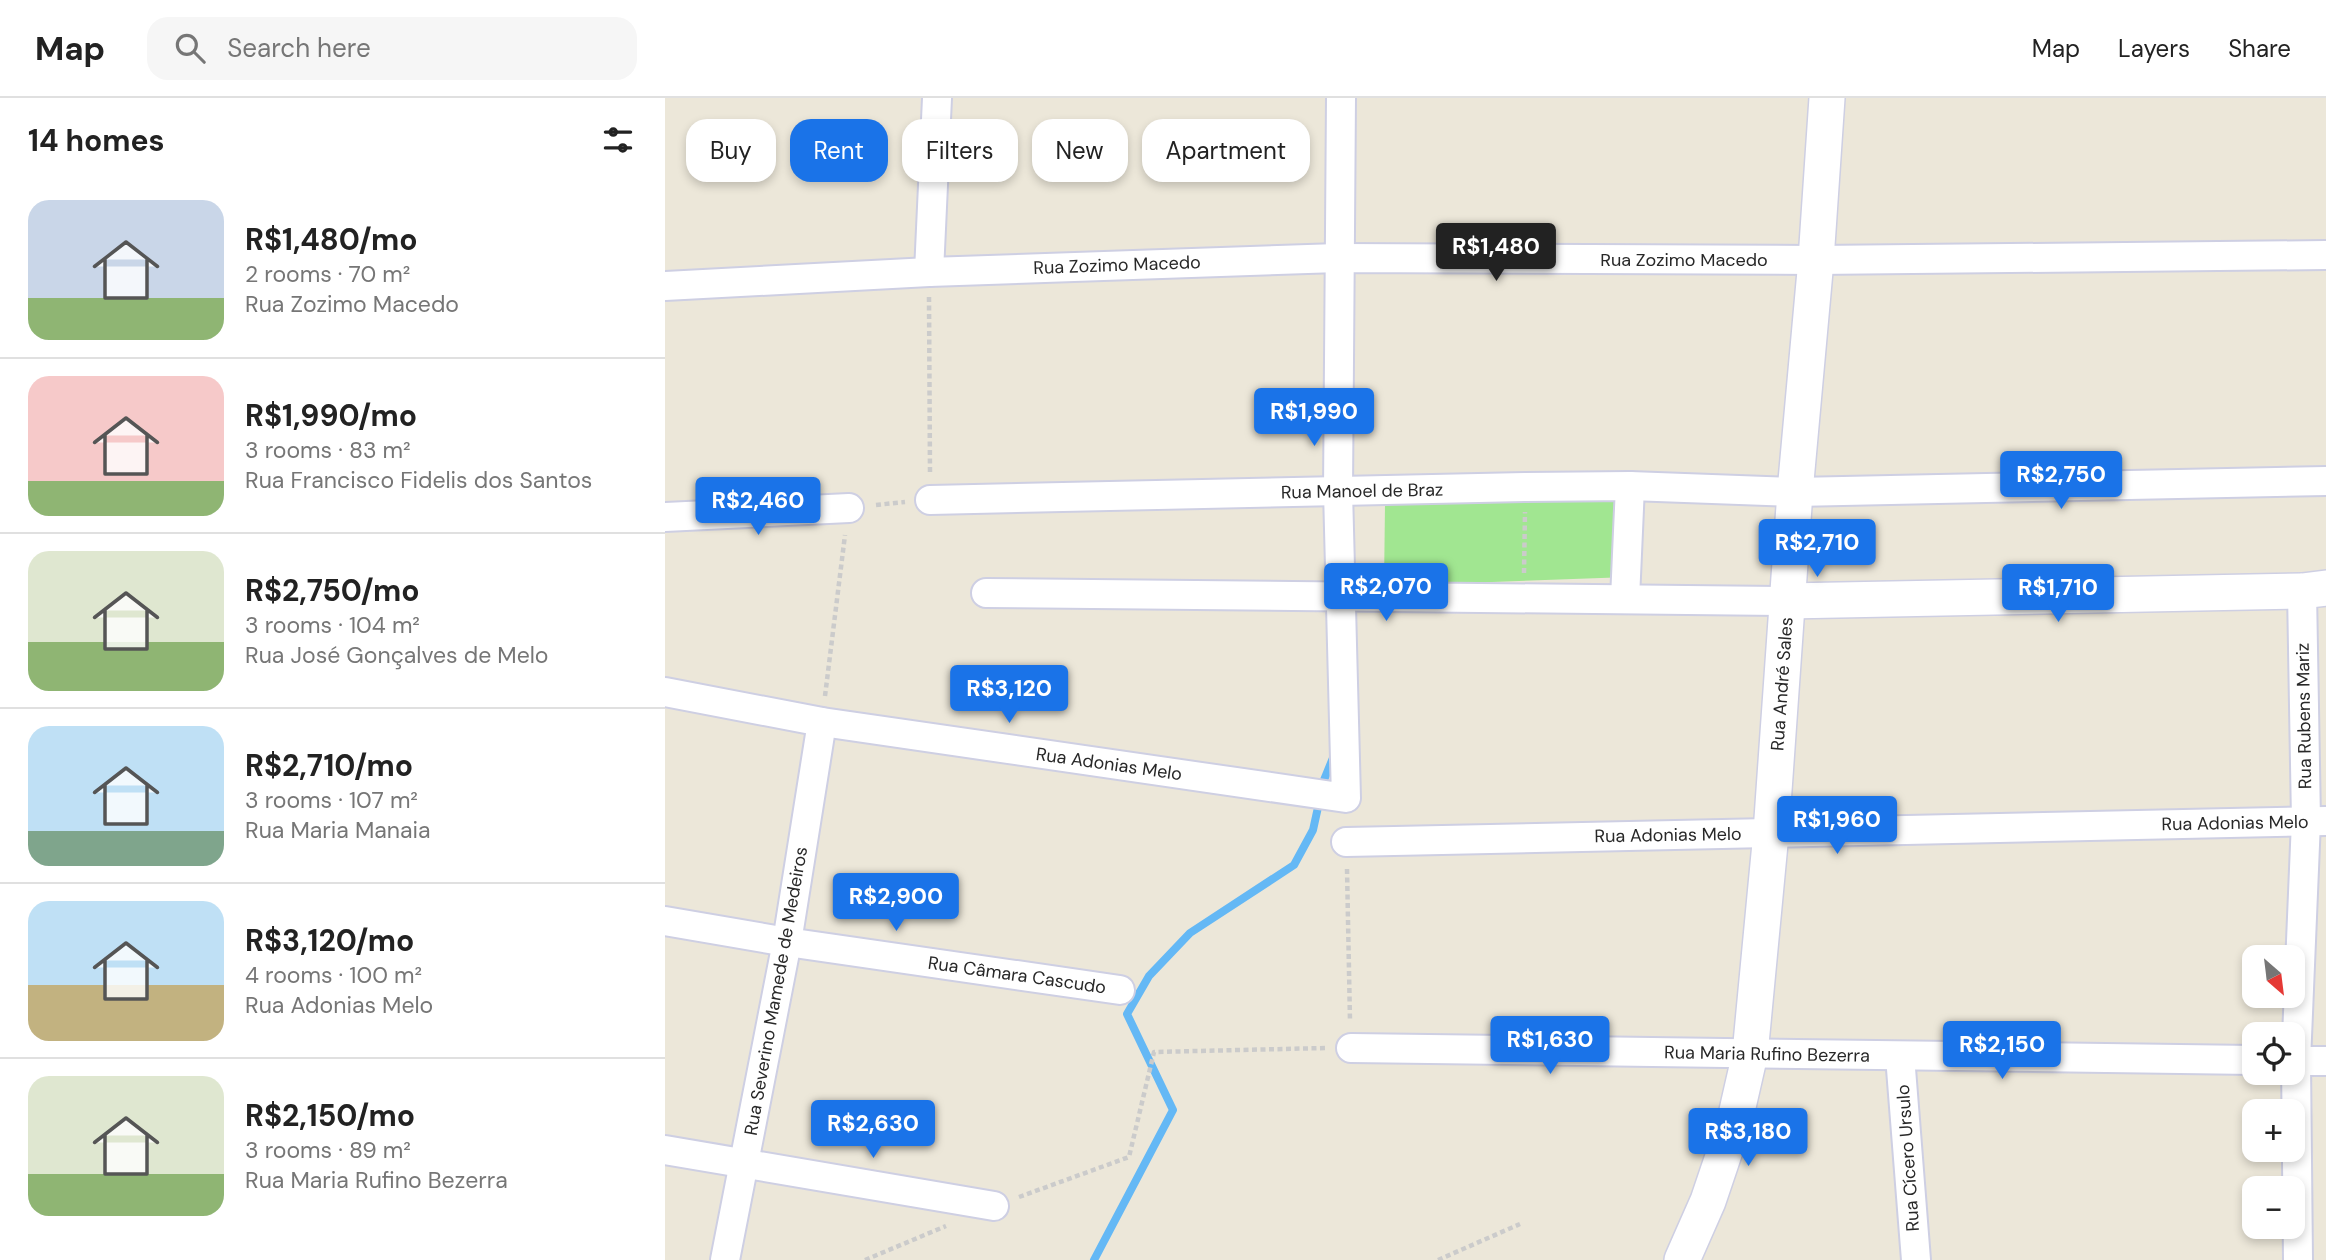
<!DOCTYPE html>
<meta charset="utf-8">
<style>
body{margin:0;font-family:"DM Sans",sans-serif;background:#f6f6f6;color:#222;height:100vh;display:flex;flex-direction:column;font-size:26px;white-space:nowrap}
*{box-sizing:border-box;margin:0}
p{font-size:23px;color:#767676}
.icon{flex:none;width:38px;height:38px;fill:none;stroke:currentColor;stroke-width:2;stroke-linecap:round;stroke-linejoin:round}
.map{position:relative;flex:1;overflow:hidden}
.panel{display:flex;flex-direction:column;background:#fff;width:665px}
.panel>*{flex:none}
.hud{position:absolute;left:21px;top:21px;width:665px;height:63px;display:flex;gap:14px}
.needle{width:46px;rotate:152deg}
.buttons{position:absolute;left:1577px;top:847px;display:grid;gap:14px}
.buttons a{display:grid;place-items:center;width:63px;height:63px;border-radius:14px;background:#fff;box-shadow:0 4px 10px #0003;font-size:35px}
.price{position:absolute;translate:-50% -60px;padding:0 16px;border-radius:7px;background:#1a73e8;color:#fff;font-size:23px;line-height:46px;filter:drop-shadow(0 2px 4px #0008)}
.price::after{content:'';position:absolute;left:50%;top:42px;width:21px;height:16px;margin-left:-10px;background:inherit;clip-path:polygon(0 0,100% 0,50% 100%)}
.price.on{background:#222;color:#fff}
ul{padding:0;list-style:none}
li{display:flex;align-items:center;gap:21px;height:175px;padding:0 28px}
li+li{border-top:2px solid #e0e0e0}
li span{display:grid;place-items:center;flex:none;width:196px;height:140px;border-radius:21px;color:#555}
li>.icon{margin-inline-start:auto}
span .icon{width:84px;height:84px;fill:#fffc;stroke-width:1}
li b{font-size:30px}
h2{display:flex;justify-content:space-between;align-items:center;height:84px;padding:0 28px;font-size:30px}
.pill{padding:0 24px;border-radius:21px;background:#fff;box-shadow:0 4px 10px #0003;font-size:24px;line-height:63px}
.pill.on{background:#1a73e8;color:#fff}
header{display:flex;align-items:center;gap:42px;box-sizing:border-box;height:98px;padding:0 35px;background:#fff;border-bottom:2px solid #e0e0e0}
header strong{font-size:33px}
nav{display:flex;gap:38px;margin-inline-start:auto;font-size:24px}
.search{width:490px;height:63px;background:#f6f6f6;display:flex;align-items:center;gap:18px;box-sizing:border-box;padding:0 24px;border-radius:21px;color:#767676;font-size:26px}
main{display:flex;flex:1;min-height:0}
.map>svg:first-child{display:block}
</style>
<header>
<strong>Map</strong>
<div class="search"><svg class="icon" aria-label="search" viewBox="0 0 24 24"><circle cx="10" cy="10" r="6"/><path d="M15 15l6 6"/></svg>Search here</div>
<nav><a>Map</a><a>Layers</a><a>Share</a></nav>
</header>
<main>
<section class="panel">
<h2>14 homes<svg class="icon" aria-label="filters" viewBox="0 0 24 24"><path d="M4 7h16M4 17h16"/><circle cx="9" cy="7" r="2"/><circle cx="15" cy="17" r="2"/></svg></h2>
<ul>
<li><span style="background:linear-gradient(#c9d6e8 70%,#8fb573 0)"><svg class="icon" aria-label="home" viewBox="0 0 24 24"><path d="M3 11l9-7 9 7M6 9v11h12V9"/></svg></span><div><b>R$1,480/mo</b><p>2 rooms · 70 m²</p><p>Rua Zozimo Macedo</p></div></li>
<li><span style="background:linear-gradient(#f6c9c9 75%,#8fb573 0)"><svg class="icon" aria-label="home" viewBox="0 0 24 24"><path d="M3 11l9-7 9 7M6 9v11h12V9"/></svg></span><div><b>R$1,990/mo</b><p>3 rooms · 83 m²</p><p>Rua Francisco Fidelis dos Santos</p></div></li>
<li><span style="background:linear-gradient(#dfe7d0 65%,#8fb573 0)"><svg class="icon" aria-label="home" viewBox="0 0 24 24"><path d="M3 11l9-7 9 7M6 9v11h12V9"/></svg></span><div><b>R$2,750/mo</b><p>3 rooms · 104 m²</p><p>Rua José Gonçalves de Melo</p></div></li>
<li><span style="background:linear-gradient(#bfe0f5 75%,#7fa58c 0)"><svg class="icon" aria-label="home" viewBox="0 0 24 24"><path d="M3 11l9-7 9 7M6 9v11h12V9"/></svg></span><div><b>R$2,710/mo</b><p>3 rooms · 107 m²</p><p>Rua Maria Manaia</p></div></li>
<li><span style="background:linear-gradient(#bfe0f5 60%,#c2b280 0)"><svg class="icon" aria-label="home" viewBox="0 0 24 24"><path d="M3 11l9-7 9 7M6 9v11h12V9"/></svg></span><div><b>R$3,120/mo</b><p>4 rooms · 100 m²</p><p>Rua Adonias Melo</p></div></li>
<li><span style="background:linear-gradient(#dfe7d0 70%,#8fb573 0)"><svg class="icon" aria-label="home" viewBox="0 0 24 24"><path d="M3 11l9-7 9 7M6 9v11h12V9"/></svg></span><div><b>R$2,150/mo</b><p>3 rooms · 89 m²</p><p>Rua Maria Rufino Bezerra</p></div></li>
</ul>
</section>
<div class="map">
<svg width="1661" height="1162" viewBox="0 0 1661 1162">
<rect width="100%" height="100%" fill="#ece7d9"/>
<path fill="#a1e691" d="M967 400 964 479 719 488 720 407Z"/>
<g fill="none" stroke-linecap="round" stroke-linejoin="round">
<path stroke="#64b8f5" stroke-width="8" d="M429 1162 508 1012 462 916 484 878 525 835 629 767 648 732 659 682 670 655"/>
<g stroke="#cecfe3" stroke-width="32">
<g id="minor">
<path d="M264 174 272 0"/>
<path d="M0 188 264 174 673 160 1151 162 1661 157"/>
<path d="M265 402 860 389 965 388 1130 394 1661 383"/>
<path d="M0 419 184 410"/>
<path d="M321 495 1122 503"/>
<path d="M960 501 965 388"/>
<path d="M0 594 157 624 681 700 673 393 676 0"/>
<path d="M681 744 1661 723"/>
<path d="M0 823 122 844 455 892"/>
<path d="M686 950 1589 962"/>
<path d="M1235 958 1251 1162"/>
<path d="M1628 963H1661"/>
<path d="M0 1052 329 1108"/>
<path d="M60 1162 122 844 157 624"/>
<path d="M1633 1162 1631 963 1641 723 1637 493"/>
</g>
</g>
<g stroke="#cecfe3" stroke-width="38">
<g id="tertiary">
<path d="M1122 503 1637 493 1661 490"/>
<path d="M1017 1162 1043 1103 1069 1026 1085 956 1106 735 1130 394 1151 162 1162 0"/>
</g>
</g>
<g stroke="#cbcbcb" stroke-width="4.5" stroke-dasharray="5 3.5" stroke-linecap="butt">
<path d="M264 199 265 376"/>
<path d="M211 407 240 404"/>
<path d="M859 475 860 414"/>
<path d="M160 598 180 437"/>
<path d="M682 771 685 923"/>
<path d="M354 1099 464 1059 489 954 661 950"/>
<path d="M200 1162 281 1128"/>
<path d="M773 1162 855 1126"/>
</g>
<use href="#minor" stroke="#fff" stroke-width="28"/>
<use href="#tertiary" stroke="#fff" stroke-width="35"/>
</g>
<g text-anchor="middle" dominant-baseline="central" stroke-width="5" stroke-linejoin="round" paint-order="stroke">
<g font-size="18" fill="#282828" stroke="#fff">
<text x="1019" y="162">Rua Zozimo Macedo</text>
<text transform="translate(452 167) rotate(-2)">Rua Zozimo Macedo</text>
<text transform="translate(697 393) rotate(-1)">Rua Manoel de Braz</text>
<text transform="translate(1117 586) rotate(-86)">Rua André Sales</text>
<text transform="translate(1639 618) rotate(-91)">Rua Rubens Mariz</text>
<text transform="translate(444 666) rotate(8)">Rua Adonias Melo</text>
<text transform="translate(1570 725) rotate(-1)">Rua Adonias Melo</text>
<text transform="translate(1003 737) rotate(-1)">Rua Adonias Melo</text>
<text transform="translate(352 877) rotate(8)">Rua Câmara Cascudo</text>
<text transform="translate(111 893) rotate(-80)">Rua Severino Mamede de Medeiros</text>
<text transform="translate(1102 956) rotate(1)">Rua Maria Rufino Bezerra</text>
<text transform="translate(1243 1060) rotate(-94)">Rua Cícero Ursulo</text>
</g>
</g>
</svg>
<div class="buttons">
<a><svg class="needle" viewBox="-14 -14 28 28"><path d="M0-13l5 13h-10z" fill="#e53935"/><path d="M0 13l5-13h-10z" fill="#767676"/></svg></a>
<a><svg class="icon" aria-label="locate" viewBox="0 0 24 24"><circle cx="12" cy="12" r="6"/><path d="M12 2v4M12 18v4M2 12h4M18 12h4"/></svg></a>
<a>+</a>
<a>−</a>
</div>
<b class="price on" style="left:831px;top:185px">R$1,480</b>
<b class="price" style="left:649px;top:350px">R$1,990</b>
<b class="price" style="left:1396px;top:413px">R$2,750</b>
<b class="price" style="left:93px;top:439px">R$2,460</b>
<b class="price" style="left:1152px;top:481px">R$2,710</b>
<b class="price" style="left:721px;top:525px">R$2,070</b>
<b class="price" style="left:1393px;top:526px">R$1,710</b>
<b class="price" style="left:344px;top:627px">R$3,120</b>
<b class="price" style="left:1172px;top:758px">R$1,960</b>
<b class="price" style="left:231px;top:835px">R$2,900</b>
<b class="price" style="left:885px;top:978px">R$1,630</b>
<b class="price" style="left:1337px;top:983px">R$2,150</b>
<b class="price" style="left:208px;top:1062px">R$2,630</b>
<b class="price" style="left:1083px;top:1070px">R$3,180</b>
<div class="hud">
<a class="pill">Buy</a>
<a class="pill on">Rent</a>
<a class="pill">Filters</a>
<a class="pill">New</a>
<a class="pill">Apartment</a>
</div>
</div>
</main>
